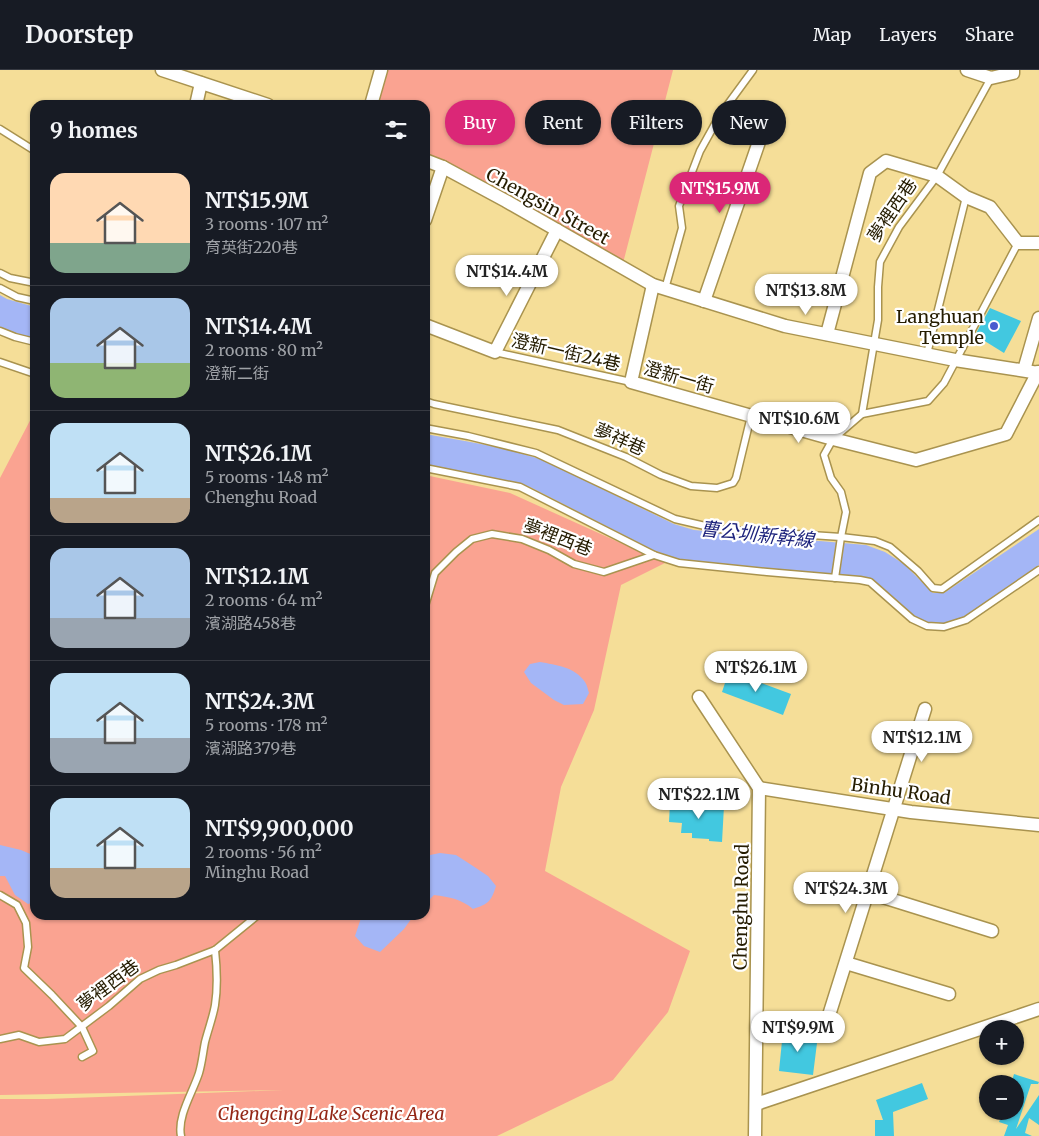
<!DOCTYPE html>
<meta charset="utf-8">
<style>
body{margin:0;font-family:Merriweather,"Noto Sans TC",serif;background:#242831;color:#f1f3f6;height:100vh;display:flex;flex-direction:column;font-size:19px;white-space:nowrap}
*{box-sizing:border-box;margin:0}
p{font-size:16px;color:#9ea1a6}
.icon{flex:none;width:28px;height:28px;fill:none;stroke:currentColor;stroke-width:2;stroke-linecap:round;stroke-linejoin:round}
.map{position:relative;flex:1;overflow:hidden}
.drawer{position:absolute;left:30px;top:30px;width:400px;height:820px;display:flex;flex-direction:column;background:#171b24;border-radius:15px;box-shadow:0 1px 4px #0004}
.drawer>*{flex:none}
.guide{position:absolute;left:445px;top:30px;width:475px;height:45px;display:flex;gap:10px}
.tools{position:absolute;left:979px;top:950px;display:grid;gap:10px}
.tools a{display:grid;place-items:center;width:45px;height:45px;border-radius:50%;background:#171b24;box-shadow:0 1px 4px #0004;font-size:25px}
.price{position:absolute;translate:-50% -42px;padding:0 11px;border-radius:18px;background:#fff;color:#222;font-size:16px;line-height:32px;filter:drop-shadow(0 1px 2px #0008)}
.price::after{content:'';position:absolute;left:50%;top:30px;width:15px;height:11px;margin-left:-8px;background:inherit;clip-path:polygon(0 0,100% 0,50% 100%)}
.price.selected{background:#db2777;color:#fff}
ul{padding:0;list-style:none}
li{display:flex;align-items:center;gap:15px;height:125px;padding:0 20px}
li+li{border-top:1px solid #363941}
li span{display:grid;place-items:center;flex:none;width:140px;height:100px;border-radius:15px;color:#555}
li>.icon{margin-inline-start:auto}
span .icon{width:60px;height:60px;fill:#fffc;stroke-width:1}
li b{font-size:21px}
h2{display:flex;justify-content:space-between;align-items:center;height:60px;padding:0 20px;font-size:21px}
.tag{padding:0 18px;border-radius:22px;background:#171b24;box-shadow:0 1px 4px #0004;font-size:18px;line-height:45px}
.tag.selected{background:#db2777;color:#fff}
header{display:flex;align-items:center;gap:30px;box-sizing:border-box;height:70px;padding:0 25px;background:#171b24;border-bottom:1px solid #363941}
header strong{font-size:24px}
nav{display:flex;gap:28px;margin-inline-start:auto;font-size:18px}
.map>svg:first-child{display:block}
</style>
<header>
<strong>Doorstep</strong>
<nav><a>Map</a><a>Layers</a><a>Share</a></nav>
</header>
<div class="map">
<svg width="1039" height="1066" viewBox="0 0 1039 1066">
<rect width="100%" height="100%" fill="#f5de98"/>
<g fill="#faa391">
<path d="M381 0H673L622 197 425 90V35H371Z"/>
<path d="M35 341V845H425V405L510 423 665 493 621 515 594 640 561 717 545 801 690 881 668 942 613 1010 497 1066H0V1029H47L284 1020 0 1025V408Z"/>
</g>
<g fill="#a4b6f6">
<path d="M0 225 7 229 35 237V270L0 259Z"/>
<path d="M425 364C465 371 505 377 543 390L674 454 694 460 866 475 885 482 904 494 933 523H944L1039 459V495L964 548 944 554H929L915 548 868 510 683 491 653 480 530 417 495 408 425 395Z"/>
<path d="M540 592C556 595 575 597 585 612 587 615 588 620 589 623L583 634 564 635 554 630 531 613 524 602 530 594Z"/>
<path d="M0 775 21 780 35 786V832L28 834 15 825 5 806H0Z"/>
<path d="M440 783 456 785 473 796 488 806 496 816C491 832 488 834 473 839 461 829 450 827 434 825L425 834V786Z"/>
<path d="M362 845H414L404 859 380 882 364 876 355 866Z"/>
</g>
<g fill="#42c8e0">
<path d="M990 238 1021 251 1004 283 975 265Z"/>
<path d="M729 601 791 624 783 645 722 622Z"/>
<path d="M670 733 724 736 722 772 709 771V769L692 768V763H681L682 753 669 752Z"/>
<path d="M783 961 818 965 813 1005 779 1001Z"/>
<path d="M1014 1004 1039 1012 1038 1014H1031L1016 1059 1039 1025V1055L1029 1048 1025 1063 1032 1066H1004L1008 1055 999 1052 1003 1041H1015V1014H1011Z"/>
<path d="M922 1013 928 1029 893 1042 894 1066H875V1050H883L876 1030Z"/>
</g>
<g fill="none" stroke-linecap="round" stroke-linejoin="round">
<g stroke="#a9934f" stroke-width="9">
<g id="lane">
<path d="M0 59 35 81"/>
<path d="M0 203 10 208 35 213"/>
<path d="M0 218 17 227 35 231"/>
<path d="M665 219 682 158 679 136 700 81 720 45 753 0"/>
<path d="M0 261 15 267 35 272"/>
<path d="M495 282 631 312"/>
<path d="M927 284 966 127"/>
<path d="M0 292 35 304"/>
<path d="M425 331 434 334 558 360 626 387 661 405 691 416 717 418 733 413 736 408 751 346"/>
<path d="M862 344 878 250V217L880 192 899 157 937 106 991 8"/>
<path d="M425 358 468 366 536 383 675 449 718 459 841 467 875 471 890 477 918 501 933 518 942 519 1039 450"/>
<path d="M425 398 520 417 654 485 679 493 767 502 860 510 870 512 912 549 927 556 944 557 966 550 1039 500"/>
<path d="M835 508 841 467 846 442 841 422 831 408 824 385 833 369 862 344 928 331 944 313 1018 173"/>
<path d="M425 536 435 503 456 482 472 469 492 464 522 469 549 480 574 494 604 502 654 485"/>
<path d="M0 825 17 835 26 853 28 877 24 898 52 925 82 957 93 981 82 987"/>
<path d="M0 969 19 965 39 972 65 969 109 936 140 909 159 900 176 895 215 880 258 845"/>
<path d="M181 1066C177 1046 193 1022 199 1003 202 993 203 982 205 972 208 960 213 947 215 935 218 916 217 898 215 880"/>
</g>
</g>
<g stroke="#a9934f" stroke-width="15">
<g id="street">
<path d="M162 0 268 35"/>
<path d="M967 0 991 8 1013 3V0"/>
<path d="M196 35 201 13"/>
<path d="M371 35 381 0"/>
<path d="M425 90 443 97 506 131 653 215 785 256 955 290 1039 303"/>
<path d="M425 150 443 97"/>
<path d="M653 215 631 312 833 369 916 390 1006 364 1038 302"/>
<path d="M704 231 761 66"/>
<path d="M425 255 495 282 557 160"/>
<path d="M827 264 870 103 886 91 937 106 966 127 990 137 1018 173H1039"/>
<path d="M1024 300 1039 248"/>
<path d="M699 627 759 718 755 1066"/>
<path d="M759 718 911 742 1039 755"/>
<path d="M867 822 992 861"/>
<path d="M846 893 949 924"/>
<path d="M825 958 925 639"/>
<path d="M756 1034 1039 939"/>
</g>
</g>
<use href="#lane" stroke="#fff" stroke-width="6"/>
<use href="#street" stroke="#fff" stroke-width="12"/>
</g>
<circle fill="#495bcf" stroke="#fff" stroke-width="2" cx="994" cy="256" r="5"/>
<g text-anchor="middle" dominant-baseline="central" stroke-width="4.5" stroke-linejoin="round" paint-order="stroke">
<g font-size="18" fill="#251c01" stroke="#fff">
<text transform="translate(548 136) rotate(29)">Chengsin Street</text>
<text transform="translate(892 140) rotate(-56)">夢裡西巷</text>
<text transform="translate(566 282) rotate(13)">澄新一街24巷</text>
<text transform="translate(679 307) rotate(16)">澄新一街</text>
<text transform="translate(620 369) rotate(24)">夢祥巷</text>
<text transform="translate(558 467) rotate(21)">夢裡西巷</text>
<text transform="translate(901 721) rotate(8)">Binhu Road</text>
<text transform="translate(741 837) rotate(-89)">Chenghu Road</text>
<text transform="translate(108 915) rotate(-37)">夢裡西巷</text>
</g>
<g font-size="18" fill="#251c01" stroke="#fff" text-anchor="end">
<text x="984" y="246">Langhuan<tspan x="984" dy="21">Temple</tspan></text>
</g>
<g font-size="18" font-style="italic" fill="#942716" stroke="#fff">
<text x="331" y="1043">Chengcing Lake Scenic Area</text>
</g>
<g font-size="19" font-style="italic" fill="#1e247d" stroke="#fff">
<text transform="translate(757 464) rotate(6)">曹公圳新幹線</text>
</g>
</g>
</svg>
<div class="tools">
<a>+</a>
<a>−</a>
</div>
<b class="price selected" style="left:720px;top:144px">NT$15.9M</b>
<b class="price" style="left:507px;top:227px">NT$14.4M</b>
<b class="price" style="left:806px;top:246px">NT$13.8M</b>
<b class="price" style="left:799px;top:374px">NT$10.6M</b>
<b class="price" style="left:756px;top:623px">NT$26.1M</b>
<b class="price" style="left:922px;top:693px">NT$12.1M</b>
<b class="price" style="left:699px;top:750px">NT$22.1M</b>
<b class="price" style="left:846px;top:844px">NT$24.3M</b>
<b class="price" style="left:798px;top:983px">NT$9.9M</b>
<div class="guide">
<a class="tag selected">Buy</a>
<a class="tag">Rent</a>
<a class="tag">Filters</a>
<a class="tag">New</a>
</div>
<section class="drawer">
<h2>9 homes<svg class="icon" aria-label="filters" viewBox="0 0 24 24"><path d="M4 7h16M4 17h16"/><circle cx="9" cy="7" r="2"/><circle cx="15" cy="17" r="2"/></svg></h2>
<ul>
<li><span style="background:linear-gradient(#ffd9b3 70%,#7fa58c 0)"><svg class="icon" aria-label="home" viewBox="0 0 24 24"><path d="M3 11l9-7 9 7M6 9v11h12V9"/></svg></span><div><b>NT$15.9M</b><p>3 rooms · 107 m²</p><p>育英街220巷</p></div></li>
<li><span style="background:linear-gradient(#a9c7e8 65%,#8fb573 0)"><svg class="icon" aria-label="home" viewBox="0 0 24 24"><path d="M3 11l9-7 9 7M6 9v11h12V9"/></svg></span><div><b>NT$14.4M</b><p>2 rooms · 80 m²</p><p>澄新二街</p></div></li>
<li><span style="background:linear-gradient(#bfe0f5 75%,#b9a48a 0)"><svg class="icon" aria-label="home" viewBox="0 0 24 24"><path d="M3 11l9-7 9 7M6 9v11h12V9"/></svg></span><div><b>NT$26.1M</b><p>5 rooms · 148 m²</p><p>Chenghu Road</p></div></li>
<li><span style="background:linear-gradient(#a9c7e8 70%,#9aa5b1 0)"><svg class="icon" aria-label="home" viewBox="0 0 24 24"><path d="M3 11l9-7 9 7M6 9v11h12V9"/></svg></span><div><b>NT$12.1M</b><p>2 rooms · 64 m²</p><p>濱湖路458巷</p></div></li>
<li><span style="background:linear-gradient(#bfe0f5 65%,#9aa5b1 0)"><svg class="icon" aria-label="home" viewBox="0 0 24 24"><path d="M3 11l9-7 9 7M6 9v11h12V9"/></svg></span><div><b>NT$24.3M</b><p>5 rooms · 178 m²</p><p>濱湖路379巷</p></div></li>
<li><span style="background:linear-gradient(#bfe0f5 70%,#b9a48a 0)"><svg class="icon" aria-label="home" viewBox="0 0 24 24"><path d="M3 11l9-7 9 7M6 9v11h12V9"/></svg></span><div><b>NT$9,900,000</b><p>2 rooms · 56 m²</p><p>Minghu Road</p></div></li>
</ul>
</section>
</div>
